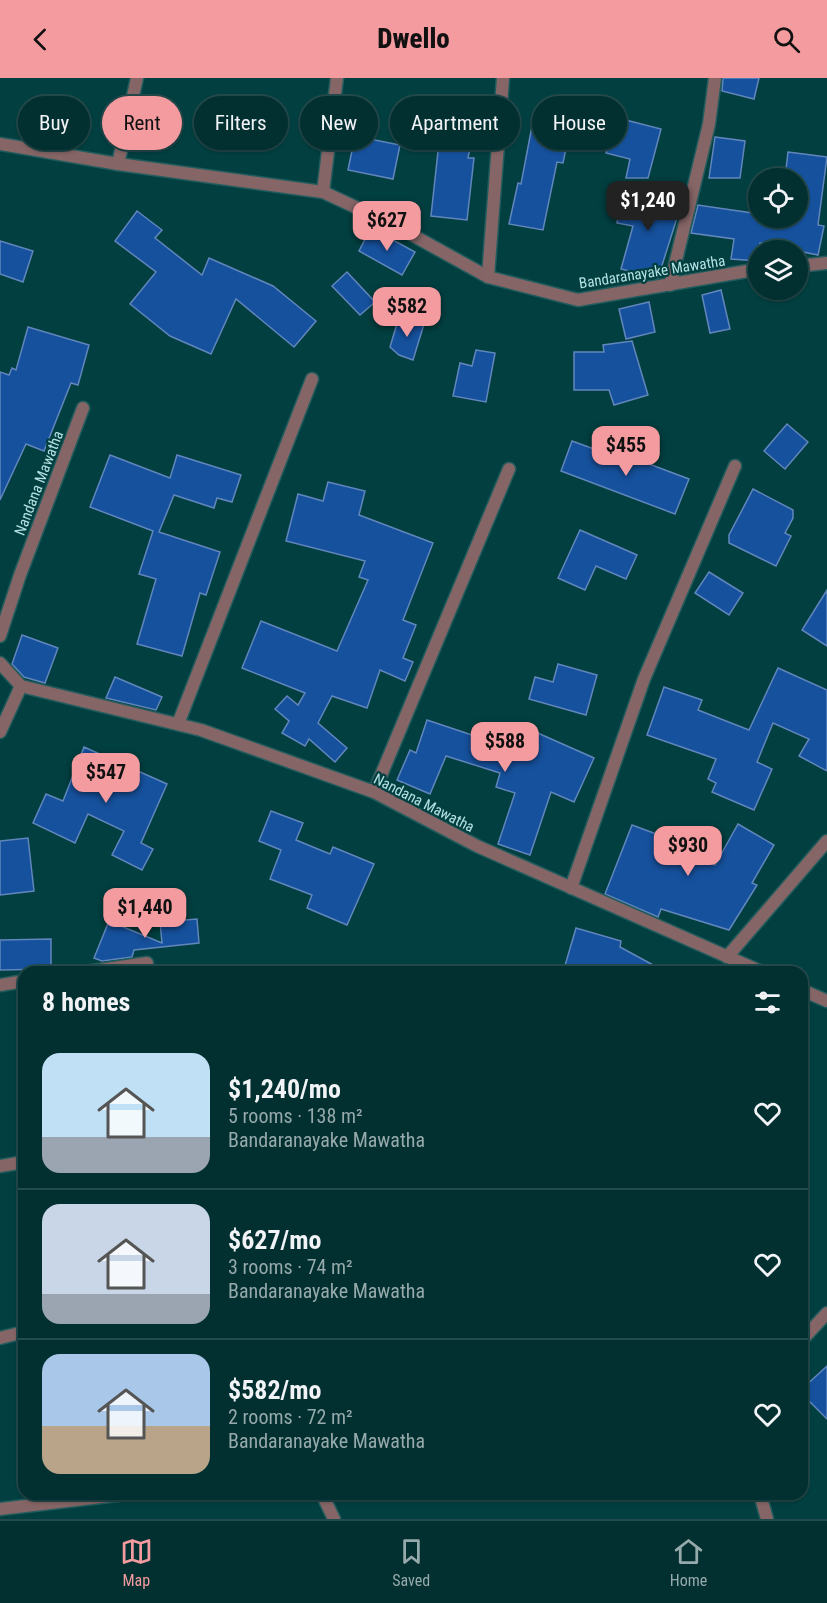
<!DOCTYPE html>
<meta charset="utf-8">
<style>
body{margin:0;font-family:"Roboto Condensed",sans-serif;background:#103b3c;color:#f1f3f6;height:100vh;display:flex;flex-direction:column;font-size:22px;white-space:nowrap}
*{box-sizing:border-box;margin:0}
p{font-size:20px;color:#96a9ab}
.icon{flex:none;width:33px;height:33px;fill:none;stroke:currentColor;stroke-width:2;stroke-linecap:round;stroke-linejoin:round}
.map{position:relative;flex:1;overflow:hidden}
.side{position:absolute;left:18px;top:888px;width:790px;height:534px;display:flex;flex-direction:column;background:#022f30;border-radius:18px;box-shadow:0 2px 4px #0004,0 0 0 2px #234a4c}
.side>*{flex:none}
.hud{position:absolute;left:18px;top:18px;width:792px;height:54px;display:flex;gap:12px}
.buttons{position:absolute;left:748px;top:90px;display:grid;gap:12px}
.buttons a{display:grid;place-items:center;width:60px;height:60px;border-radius:50%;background:#022f30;box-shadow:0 2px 4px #0004,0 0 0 2px #234a4c;font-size:30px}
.price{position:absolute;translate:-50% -51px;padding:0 14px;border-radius:12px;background:#f49b9f;color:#111;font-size:20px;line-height:39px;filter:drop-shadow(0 2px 3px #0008)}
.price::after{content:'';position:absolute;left:50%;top:36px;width:18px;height:14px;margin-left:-9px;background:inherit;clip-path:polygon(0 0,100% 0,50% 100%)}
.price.selected{background:#222;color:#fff}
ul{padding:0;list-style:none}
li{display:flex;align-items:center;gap:18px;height:150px;padding:0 24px}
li+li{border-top:2px solid #234a4c}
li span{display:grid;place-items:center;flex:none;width:168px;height:120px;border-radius:18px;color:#555}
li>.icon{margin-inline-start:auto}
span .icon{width:72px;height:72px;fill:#fffc;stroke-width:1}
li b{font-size:26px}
h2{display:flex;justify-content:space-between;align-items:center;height:72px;padding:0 24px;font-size:26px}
.tag{padding:0 21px;border-radius:27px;background:#022f30;box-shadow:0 2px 4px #0004,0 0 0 2px #234a4c;font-size:21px;line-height:54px}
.tag.selected{background:#f49b9f;color:#111}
header{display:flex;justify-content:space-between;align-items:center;height:78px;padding:0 24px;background:#f49b9f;color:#111;font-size:27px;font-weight:800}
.tabs{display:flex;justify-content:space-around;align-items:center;height:84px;border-top:2px solid #234a4c;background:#022f30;font-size:16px;color:#96a9ab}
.tabs a{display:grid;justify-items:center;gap:3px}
.tabs .selected{color:#f49b9f}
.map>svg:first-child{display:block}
</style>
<header><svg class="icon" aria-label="back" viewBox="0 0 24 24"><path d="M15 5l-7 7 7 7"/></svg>Dwello<svg class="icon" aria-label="search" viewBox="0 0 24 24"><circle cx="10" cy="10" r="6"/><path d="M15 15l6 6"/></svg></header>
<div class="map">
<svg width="827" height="1441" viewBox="0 0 827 1441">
<rect width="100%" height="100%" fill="#023f40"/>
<g fill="#16519d" stroke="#6086bc" stroke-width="1.5">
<path d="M723 0H759L754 21 722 13Z"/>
<path d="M440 32 476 40 468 80H474L467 142 431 138 439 64 434 63Z"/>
<path d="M614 39 661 51 648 100H626L630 81 606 75Z"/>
<path d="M532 48 569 56 563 85 557 84 543 152 509 146 518 105 521 106Z"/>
<path d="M355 58 400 67 393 101 348 92Z"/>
<path d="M715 59 745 63 740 100H709Z"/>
<path d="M788 74 827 79 818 147 824 148 818 177 760 165 758 183 731 181 734 161 691 155 698 127 759 136V140L798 143V100H785Z"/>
<path d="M623 116 682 124 658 200 621 191 633 148 617 145Z"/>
<path d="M137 133 162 152 155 160 202 197 209 180 273 208 316 243 294 269 236 221 211 276 170 258 130 226 156 194 115 163Z"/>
<path d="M371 150 415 174 402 197 359 173Z"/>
<path d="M0 163 33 173 23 204 0 196Z"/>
<path d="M347 194 375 224 360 237 332 208Z"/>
<path d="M721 212 730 251 710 255 702 217Z"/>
<path d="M649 224 655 254 626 261 619 231Z"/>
<path d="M399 239 424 246 413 282 399 277 390 269Z"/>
<path d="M28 249 89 267 78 307 71 305 44 373 26 366 0 422V294L9 297 12 290 16 292Z"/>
<path d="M632 263 648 317 614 327 609 312H574V274H604L603 267Z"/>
<path d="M476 272 495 275 486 324 453 318 460 285 472 288Z"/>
<path d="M787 346 808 364 785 391 764 373Z"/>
<path d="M572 363 619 380 640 385 641 383 689 401 675 436 561 393Z"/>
<path d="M110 377 170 400 177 377 241 397 232 424 217 420 214 430 174 417 159 454 220 474 206 517 200 515 182 578 137 566 156 501 139 496 153 453 90 429Z"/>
<path d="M328 404 365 413 359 437 433 465 403 542 416 547 403 580 413 584 405 603 380 592 367 630 332 618 318 645 347 670 335 684 309 661 305 668 282 655 289 643 275 631 287 618 298 627 305 615 242 590 261 543 337 573 368 502 359 499 365 483 286 463 298 416 323 423Z"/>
<path d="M753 411 793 432V440L785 455 791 458 776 488 729 465V457Z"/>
<path d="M580 452 637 477 626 501 596 488 585 512 558 500Z"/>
<path d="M709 494 743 515 729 537 695 515Z"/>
<path d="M827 512V568L802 552Z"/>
<path d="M22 557 58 570 45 605 24 599 12 586Z"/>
<path d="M558 586 597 597 586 637 529 621 535 599 553 604Z"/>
<path d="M778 590 827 612V693L799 678 809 661 773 645 757 684 772 691 754 732 712 714 716 705 708 701 716 681 647 657 664 609 702 622 698 632 749 652Z"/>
<path d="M115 599 162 619 156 632 106 620Z"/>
<path d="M427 642 505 668 513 647 521 650 522 648 594 680 574 724 551 714 530 777 498 766 515 715 496 709 500 695 446 678 430 716 397 702 410 672 416 675Z"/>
<path d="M84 669 167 706 141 765 153 771 142 792 112 777 124 753 88 736 75 765 33 745 46 716 63 723Z"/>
<path d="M271 733 303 745 296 762 330 776 333 769 374 786 347 847 307 830 312 817 270 801 281 772 259 763Z"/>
<path d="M738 746 774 767 752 805 757 807 729 852 661 831 658 839 605 816 632 747 686 767 684 773 715 787Z"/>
<path d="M28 760 34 813 0 817V763Z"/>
<path d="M197 841 199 865 134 872 132 879 102 883 94 880 109 843 162 865 160 844Z"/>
<path d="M576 850 621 863 620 869 666 894H575L564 891Z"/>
<path d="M51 861V891L0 892V862Z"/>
<path d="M827 1288V1341L802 1316V1311Z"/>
</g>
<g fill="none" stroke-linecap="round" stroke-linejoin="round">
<g stroke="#225c5d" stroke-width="15">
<g id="minor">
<path d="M0 66 118 86 323 114 396 148 488 199 578 222 759 191"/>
<path d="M118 86 137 0"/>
<path d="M323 114 337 0"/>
<path d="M798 188 827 185"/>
<path d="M488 199 503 0"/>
<path d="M670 207 709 46 715 0"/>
<path d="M0 558 20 497 83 330"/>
<path d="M0 585 21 608 201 652 374 714 477 768 762 894"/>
<path d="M178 646 312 301"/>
<path d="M0 654 21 608"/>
<path d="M374 714 509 391"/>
<path d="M571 810 644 601 735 388"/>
<path d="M727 879 827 763"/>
<path d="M86 894 147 885"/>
<path d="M0 907 24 903"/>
<path d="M802 912 827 923"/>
<path d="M0 1088 24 1084"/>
<path d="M0 1260 24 1254"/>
<path d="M802 1262 827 1235"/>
<path d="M322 1416 334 1441"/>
<path d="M760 1416 767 1441"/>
<path d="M0 1431 126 1416"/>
</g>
</g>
<use href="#minor" stroke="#856566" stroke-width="12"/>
</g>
<g text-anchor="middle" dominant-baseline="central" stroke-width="4.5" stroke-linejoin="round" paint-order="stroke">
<g font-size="15" fill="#b4e1e1" stroke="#023f40">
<text transform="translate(652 194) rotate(-9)">Bandaranayake Mawatha</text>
<text transform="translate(39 405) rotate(-69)">Nandana Mawatha</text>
<text transform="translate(424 725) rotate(27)">Nandana Mawatha</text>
</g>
</g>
</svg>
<div class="buttons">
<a><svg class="icon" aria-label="locate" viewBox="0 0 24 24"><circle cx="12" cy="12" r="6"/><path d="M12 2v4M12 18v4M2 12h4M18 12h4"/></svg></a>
<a><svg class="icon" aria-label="layers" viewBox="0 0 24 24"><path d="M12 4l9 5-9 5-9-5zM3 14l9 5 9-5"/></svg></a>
</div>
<b class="price selected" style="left:648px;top:154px">$1,240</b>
<b class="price" style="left:387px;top:174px">$627</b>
<b class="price" style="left:407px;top:260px">$582</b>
<b class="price" style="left:626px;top:399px">$455</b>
<b class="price" style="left:505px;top:695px">$588</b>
<b class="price" style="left:106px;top:726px">$547</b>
<b class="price" style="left:688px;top:799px">$930</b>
<b class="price" style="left:145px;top:861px">$1,440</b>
<div class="hud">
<a class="tag">Buy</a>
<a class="tag selected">Rent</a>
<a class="tag">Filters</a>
<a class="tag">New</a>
<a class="tag">Apartment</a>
<a class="tag">House</a>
</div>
<section class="side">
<h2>8 homes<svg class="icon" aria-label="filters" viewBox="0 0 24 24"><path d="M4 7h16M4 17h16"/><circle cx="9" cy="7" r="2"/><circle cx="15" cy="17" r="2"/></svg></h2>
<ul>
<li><span style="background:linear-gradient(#bfe0f5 70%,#9aa5b1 0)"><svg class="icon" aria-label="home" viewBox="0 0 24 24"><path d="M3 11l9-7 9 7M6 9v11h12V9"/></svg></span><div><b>$1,240/mo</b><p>5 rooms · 138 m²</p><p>Bandaranayake Mawatha</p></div><svg class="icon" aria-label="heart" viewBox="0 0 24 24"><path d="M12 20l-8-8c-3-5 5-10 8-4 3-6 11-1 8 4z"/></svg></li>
<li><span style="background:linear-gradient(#c9d6e8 75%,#9aa5b1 0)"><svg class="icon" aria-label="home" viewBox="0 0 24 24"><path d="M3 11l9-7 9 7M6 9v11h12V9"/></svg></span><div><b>$627/mo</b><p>3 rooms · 74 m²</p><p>Bandaranayake Mawatha</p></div><svg class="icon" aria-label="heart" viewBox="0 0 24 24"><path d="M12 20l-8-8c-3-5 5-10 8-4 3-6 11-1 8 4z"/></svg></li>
<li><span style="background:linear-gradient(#a9c7e8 60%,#b9a48a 0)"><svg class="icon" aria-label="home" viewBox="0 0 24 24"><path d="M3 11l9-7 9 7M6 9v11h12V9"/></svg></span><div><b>$582/mo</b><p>2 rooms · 72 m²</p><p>Bandaranayake Mawatha</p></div><svg class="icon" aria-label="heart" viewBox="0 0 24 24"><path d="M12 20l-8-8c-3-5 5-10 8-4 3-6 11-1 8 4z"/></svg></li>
</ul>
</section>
</div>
<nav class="tabs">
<a class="selected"><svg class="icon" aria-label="map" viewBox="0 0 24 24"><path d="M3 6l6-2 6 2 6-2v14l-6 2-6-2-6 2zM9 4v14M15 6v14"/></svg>Map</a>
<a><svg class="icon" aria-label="saved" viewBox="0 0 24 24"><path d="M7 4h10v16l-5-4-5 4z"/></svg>Saved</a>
<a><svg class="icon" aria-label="home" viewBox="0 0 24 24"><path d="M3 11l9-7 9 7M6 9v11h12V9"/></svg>Home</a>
</nav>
